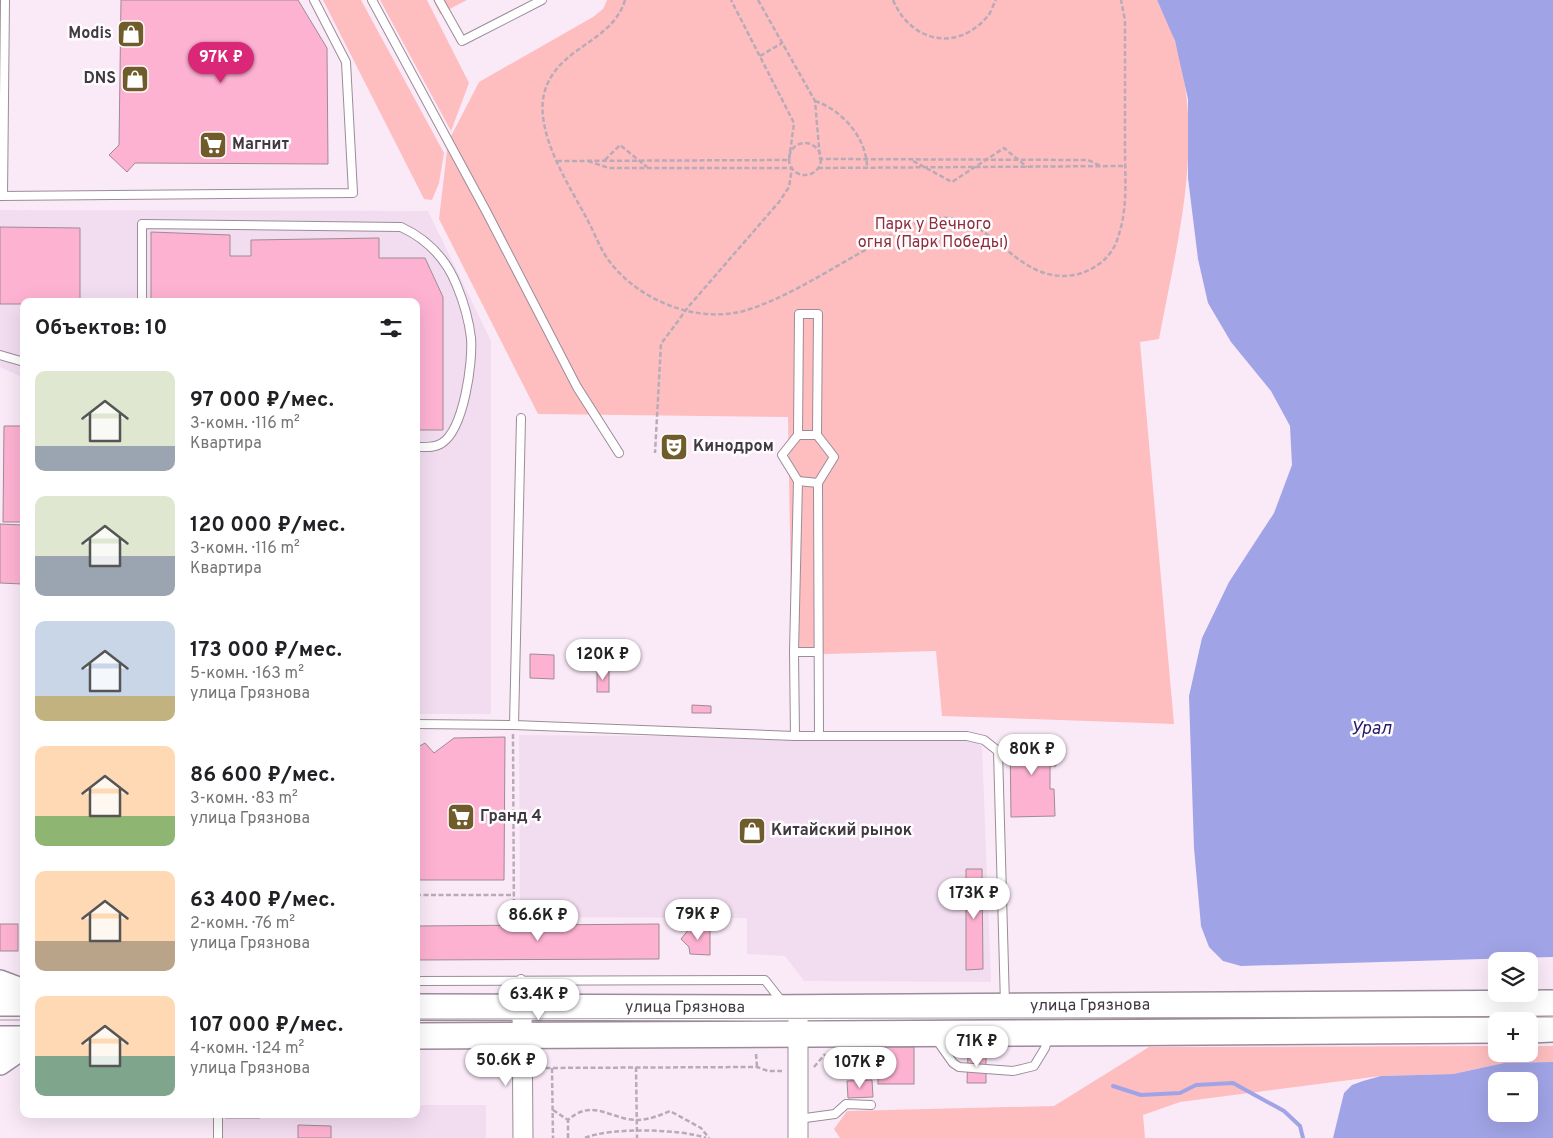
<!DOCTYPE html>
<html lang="ru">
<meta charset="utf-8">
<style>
body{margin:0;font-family:Overpass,sans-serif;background:#f6f6f6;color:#202124;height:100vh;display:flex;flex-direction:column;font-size:19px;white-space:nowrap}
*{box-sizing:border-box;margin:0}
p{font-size:16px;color:#757577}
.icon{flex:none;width:28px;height:28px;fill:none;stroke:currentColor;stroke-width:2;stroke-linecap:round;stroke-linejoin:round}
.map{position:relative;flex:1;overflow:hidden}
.details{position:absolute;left:20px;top:298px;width:400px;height:820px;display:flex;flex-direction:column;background:#fff;border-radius:10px;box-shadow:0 5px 20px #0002}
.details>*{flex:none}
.buttons{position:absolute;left:1488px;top:952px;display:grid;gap:10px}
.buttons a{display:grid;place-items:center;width:50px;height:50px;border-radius:10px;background:#fff;box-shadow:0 5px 20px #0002;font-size:25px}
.price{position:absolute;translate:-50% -42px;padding:0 11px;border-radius:18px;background:#fff;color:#222;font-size:16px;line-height:32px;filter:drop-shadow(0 1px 2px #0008)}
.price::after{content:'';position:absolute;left:50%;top:30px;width:15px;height:11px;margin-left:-8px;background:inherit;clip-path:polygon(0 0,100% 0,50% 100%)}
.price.selected{background:#db2777;color:#fff}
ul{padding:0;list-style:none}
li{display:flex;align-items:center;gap:15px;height:125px;padding:0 15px}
li span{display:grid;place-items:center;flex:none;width:140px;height:100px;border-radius:10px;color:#555}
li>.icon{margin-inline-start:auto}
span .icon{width:60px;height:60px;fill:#fffc;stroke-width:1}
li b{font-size:21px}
h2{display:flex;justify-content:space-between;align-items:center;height:60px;padding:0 15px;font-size:21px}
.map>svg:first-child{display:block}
</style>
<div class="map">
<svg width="1553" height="1138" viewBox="0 0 1553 1138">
<rect width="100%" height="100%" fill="#faeaf8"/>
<g fill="#f2ddf0">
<path d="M0 210 428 211 491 341V714H416V301H24V378L0 367Z"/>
<path d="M519 735 967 738 982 745 991 982 804 981 785 956 747 954V918L520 917Z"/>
<path d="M416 1105H486V1138H223V1114H416Z"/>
</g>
<g fill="#febec0">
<path d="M323 0H361L444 153 439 183 432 200 424 199Z"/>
<path d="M380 0H427L469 83 451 131Z"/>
<path d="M433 0H467L440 14Z"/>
<path d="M607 0H1157C1163 14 1171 27 1175 42 1206 139 1177 242 1159 339L1140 342 1174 724 942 716 936 651 792 655 788 417 538 414 439 219 448 142 479 82 593 17 603 9Z"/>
<path d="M1496 1046V1054H1529V1046H1553V1062L1504 1063 1453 1074 1381 1076 1180 1102 1143 1115 1145 1138H840L834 1129 847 1111 1054 1106 1149 1047Z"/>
</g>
<g fill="#a0a4e6" fill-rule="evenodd">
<path d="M1157 0H1553V957L1241 966 1223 961 1209 947 1201 926 1194 848 1189 696 1202 638 1229 582 1274 513 1292 465 1290 426 1271 391 1231 342 1208 303 1198 259 1188 178V99L1175 41Z"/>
<path d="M1553 1062V1138H1333L1344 1093 1352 1085 1363 1081 1381 1076 1453 1074 1504 1063ZM1496 1081H1529V1114H1496Z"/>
</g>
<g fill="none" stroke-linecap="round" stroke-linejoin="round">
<path stroke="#a0a4e6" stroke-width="4" d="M1113 1086 1141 1095 1180 1093 1196 1085 1233 1083 1284 1111 1300 1126 1303 1138"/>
</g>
<g fill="#feb2d2" stroke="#9e8b92">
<path d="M121 0H298L327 48 328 164 135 163 127 172 109 155 119 145Z"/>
<path d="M0 227 80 228V301H24V304H0Z"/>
<path d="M151 232 230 235V256H251V240L379 238V258H425L443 297V430H416V301H151Z"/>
<path d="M4 426H24V522H3Z"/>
<path d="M0 524 22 525V584L0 583Z"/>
<path d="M530 654 554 655V679L530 678Z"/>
<rect x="597" y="670" width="12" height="22"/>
<path d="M692 705 711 706V713H692Z"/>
<path d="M1010 736H1056V766H1050V789H1054L1055 816 1011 817Z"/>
<path d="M505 737 504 880H416V748L425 743 434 753 454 738Z"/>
<path d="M966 869H982L983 969 966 970Z"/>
<rect x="0" y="924" width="18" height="27"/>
<path d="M659 924V959L416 960V926Z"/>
<path d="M690 928 710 929V955L690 954 689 947 681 939Z"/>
<rect x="878" y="1047" width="36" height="37"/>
<path d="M968 1052H986V1083H967Z"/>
<path d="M872 1080 873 1097 848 1098 847 1081Z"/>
<path d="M225 1114H261L260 1118H225Z"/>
<path d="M298 1125 331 1126V1138H298Z"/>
</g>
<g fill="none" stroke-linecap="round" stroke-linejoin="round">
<g stroke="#9b8c99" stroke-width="10">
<g id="service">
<path d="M372 0 486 211 577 387 619 453"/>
<path d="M439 0 462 41 542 0"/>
<path d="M0 196 353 193 346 62 314 0"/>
<path d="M3 196 5 0"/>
<path d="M142 301V224L401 227C427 239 446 258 457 286 464 303 469 321 471 338 473 362 464 429 442 443 435 448 425 447 416 447"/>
<path d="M0 355 24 362"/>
<path d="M798 435H817"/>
<path d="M798 481 818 483"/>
<path d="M794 652H817"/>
<path d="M416 724 514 725 521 418"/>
<path d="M514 725 795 736H967L984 740 998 751 1005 1004"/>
<path d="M795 736 794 652 798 481 782 455 798 435 799 314H818L817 435 834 457 818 483 819 736"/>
<path d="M521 979 522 1005"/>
<path d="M416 981 752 980H765L783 1003"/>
<path d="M936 1039 953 1063 959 1067 1013 1071 1034 1066 1045 1048 1048 1037"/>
<path d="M218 1114V1138"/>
<path d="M798 1119 835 1114 846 1104 871 1105"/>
</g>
</g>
<g stroke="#9b8c99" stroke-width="21">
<g id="tertiary">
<path d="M522 1007 523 1138"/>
<path d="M798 1007V1138"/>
</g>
</g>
<g stroke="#9b8c99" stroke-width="24">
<g id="secondary">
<path d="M0 981 24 990"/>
<path d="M0 1064 16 1053 24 1050"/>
</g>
</g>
<g stroke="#9b8c99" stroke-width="28">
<g id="primary">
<path d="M0 1003H24"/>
<path id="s1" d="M416 1007 756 1008 1553 1003"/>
<path d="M1529 1030 1553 1029"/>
<path d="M416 1036C776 1036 1136 1032 1496 1030"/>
<path d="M0 1039H24"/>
</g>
</g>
<g stroke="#b8abb7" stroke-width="2.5" stroke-dasharray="5 2.5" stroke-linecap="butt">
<path d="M625 0C612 44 556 46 544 94 535 134 569 185 587 219 594 232 599 246 607 258 637 301 700 326 750 309 789 296 824 273 860 253 885 239 911 220 940 218 993 214 1016 285 1074 275 1085 273 1095 268 1104 260 1110 254 1116 246 1118 237 1128 209 1125 178 1125 149 1125 106 1125 63 1125 20L1121 0"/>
<path d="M758 0 815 101 820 159 1088 160 1101 166"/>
<path d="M893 0C910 41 956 53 987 17 991 13 993 5 996 0"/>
<path d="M760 56 782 43"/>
<path d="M815 101C842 110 867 138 867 168"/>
<circle cx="805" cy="159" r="16"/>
<path d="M605 160 620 145 647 167"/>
<path d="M557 161 789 160 794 123 731 0"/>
<path d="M588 161 609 168H792L789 187 779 202 689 306 661 344 655 453"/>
<path d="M913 161 952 182 1004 148 1027 167"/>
<path d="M818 168 1125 166"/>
<path d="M513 734 514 925"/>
<path d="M416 895H514"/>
<path d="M756 1054 757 1067"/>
<path d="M487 1055V1068"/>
<path d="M636 1067 637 1138"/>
<path d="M814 1067 825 1054"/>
<path d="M538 1068 757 1067 768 1071H782"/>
<path d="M552 1068 553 1138"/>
<path d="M553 1110 568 1120"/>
<path d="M568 1138V1120C589 1101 605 1114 627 1119 643 1122 656 1117 670 1111L701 1128 709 1138"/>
<path d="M585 1138C610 1127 681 1129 706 1138"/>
</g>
<use href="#service" stroke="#fff" stroke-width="8"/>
<use href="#tertiary" stroke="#fff" stroke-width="19"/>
<use href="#secondary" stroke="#fff" stroke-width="21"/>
<use href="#primary" stroke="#fff" stroke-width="25"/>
<g stroke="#a69ba5" stroke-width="1">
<path d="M416 1019 1553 1017"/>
<path d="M0 1020H24"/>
</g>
</g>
<defs>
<g id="shop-square" transform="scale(1.4375)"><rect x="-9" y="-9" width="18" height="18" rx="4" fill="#705c2b" stroke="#fffcff"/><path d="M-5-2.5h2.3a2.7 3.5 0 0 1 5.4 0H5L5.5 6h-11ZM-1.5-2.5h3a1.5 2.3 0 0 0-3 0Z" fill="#fff"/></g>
<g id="supermarket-square" transform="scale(1.4375)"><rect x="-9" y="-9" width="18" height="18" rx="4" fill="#705c2b" stroke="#fffcff"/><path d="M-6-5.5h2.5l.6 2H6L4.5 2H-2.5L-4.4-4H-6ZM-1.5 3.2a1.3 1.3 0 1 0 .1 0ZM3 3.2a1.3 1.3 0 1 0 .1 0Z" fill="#fff"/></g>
<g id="theatre-square" transform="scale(1.4375)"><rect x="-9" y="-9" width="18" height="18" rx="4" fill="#705c2b" stroke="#fffcff"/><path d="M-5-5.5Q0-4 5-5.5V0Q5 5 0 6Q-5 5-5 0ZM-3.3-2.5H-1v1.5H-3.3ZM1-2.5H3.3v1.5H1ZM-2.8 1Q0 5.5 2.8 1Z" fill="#fff"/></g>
</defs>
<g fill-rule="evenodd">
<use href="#shop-square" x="131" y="34"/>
<use href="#shop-square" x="135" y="79"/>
<use href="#supermarket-square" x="213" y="145"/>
<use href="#theatre-square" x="674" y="447"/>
<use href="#supermarket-square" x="461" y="817"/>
<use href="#shop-square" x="752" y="831"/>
</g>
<g text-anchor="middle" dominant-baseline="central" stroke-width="5" stroke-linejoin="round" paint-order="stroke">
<g font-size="16" font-weight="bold" fill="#403a40" stroke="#fffcff" text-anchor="start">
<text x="112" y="34" text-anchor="end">Modis</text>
<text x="116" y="79" text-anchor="end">DNS</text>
<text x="232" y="145">Магнит</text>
<text x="693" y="447">Кинодром</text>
<text x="480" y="817">Гранд 4</text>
<text x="771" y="831">Китайский рынок</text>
</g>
<g font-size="16" fill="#8c2f3b" stroke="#fffcff">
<text x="933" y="225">Парк у Вечного<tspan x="933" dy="18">огня (Парк Победы)</tspan></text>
</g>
<g font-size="16" fill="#403a40" stroke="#fffcff">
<text stroke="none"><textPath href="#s1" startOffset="674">улица Грязнова</textPath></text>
<text stroke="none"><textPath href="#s1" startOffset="269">улица Грязнова</textPath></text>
</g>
<g font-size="18" font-style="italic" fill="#261b67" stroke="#fffcff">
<text x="1371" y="729">Урал</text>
</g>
</g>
</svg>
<div class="buttons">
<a><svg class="icon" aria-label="layers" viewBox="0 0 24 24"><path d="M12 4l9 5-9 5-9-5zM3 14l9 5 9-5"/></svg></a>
<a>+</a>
<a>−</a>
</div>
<b class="price selected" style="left:221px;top:84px">97K ₽</b>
<b class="price" style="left:603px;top:681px">120K ₽</b>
<b class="price" style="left:1032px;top:776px">80K ₽</b>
<b class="price" style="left:974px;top:920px">173K ₽</b>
<b class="price" style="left:698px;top:941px">79K ₽</b>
<b class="price" style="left:538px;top:942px">86.6K ₽</b>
<b class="price" style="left:539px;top:1021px">63.4K ₽</b>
<b class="price" style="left:977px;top:1068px">71K ₽</b>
<b class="price" style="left:506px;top:1087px">50.6K ₽</b>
<b class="price" style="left:860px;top:1089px">107K ₽</b>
<section class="details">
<h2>Объектов: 10<svg class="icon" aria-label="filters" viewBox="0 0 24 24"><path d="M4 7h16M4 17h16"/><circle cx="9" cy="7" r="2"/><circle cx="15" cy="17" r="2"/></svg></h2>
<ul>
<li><span style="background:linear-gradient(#dfe7d0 75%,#9aa5b1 0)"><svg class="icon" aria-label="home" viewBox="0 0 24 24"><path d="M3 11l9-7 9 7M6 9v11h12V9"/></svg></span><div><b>97 000 ₽/мес.</b><p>3-комн. · 116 m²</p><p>Квартира</p></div></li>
<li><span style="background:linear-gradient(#dfe7d0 60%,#9aa5b1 0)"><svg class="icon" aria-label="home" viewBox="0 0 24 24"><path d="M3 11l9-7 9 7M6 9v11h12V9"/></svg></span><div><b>120 000 ₽/мес.</b><p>3-комн. · 116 m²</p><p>Квартира</p></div></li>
<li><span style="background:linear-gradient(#c9d6e8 75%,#c2b280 0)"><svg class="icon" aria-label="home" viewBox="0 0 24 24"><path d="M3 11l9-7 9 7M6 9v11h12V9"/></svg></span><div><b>173 000 ₽/мес.</b><p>5-комн. · 163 m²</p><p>улица Грязнова</p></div></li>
<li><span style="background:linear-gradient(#ffd9b3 70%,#8fb573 0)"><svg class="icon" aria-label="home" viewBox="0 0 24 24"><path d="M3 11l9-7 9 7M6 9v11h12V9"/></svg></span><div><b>86 600 ₽/мес.</b><p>3-комн. · 83 m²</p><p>улица Грязнова</p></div></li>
<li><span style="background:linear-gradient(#ffd9b3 70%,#b9a48a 0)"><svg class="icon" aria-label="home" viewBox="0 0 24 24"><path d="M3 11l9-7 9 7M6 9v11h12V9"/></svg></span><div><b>63 400 ₽/мес.</b><p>2-комн. · 76 m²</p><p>улица Грязнова</p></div></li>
<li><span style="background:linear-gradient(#ffd9b3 60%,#7fa58c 0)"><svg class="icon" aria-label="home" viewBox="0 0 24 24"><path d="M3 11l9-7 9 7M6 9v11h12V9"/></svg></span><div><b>107 000 ₽/мес.</b><p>4-комн. · 124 m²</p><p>улица Грязнова</p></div></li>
</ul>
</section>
</div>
